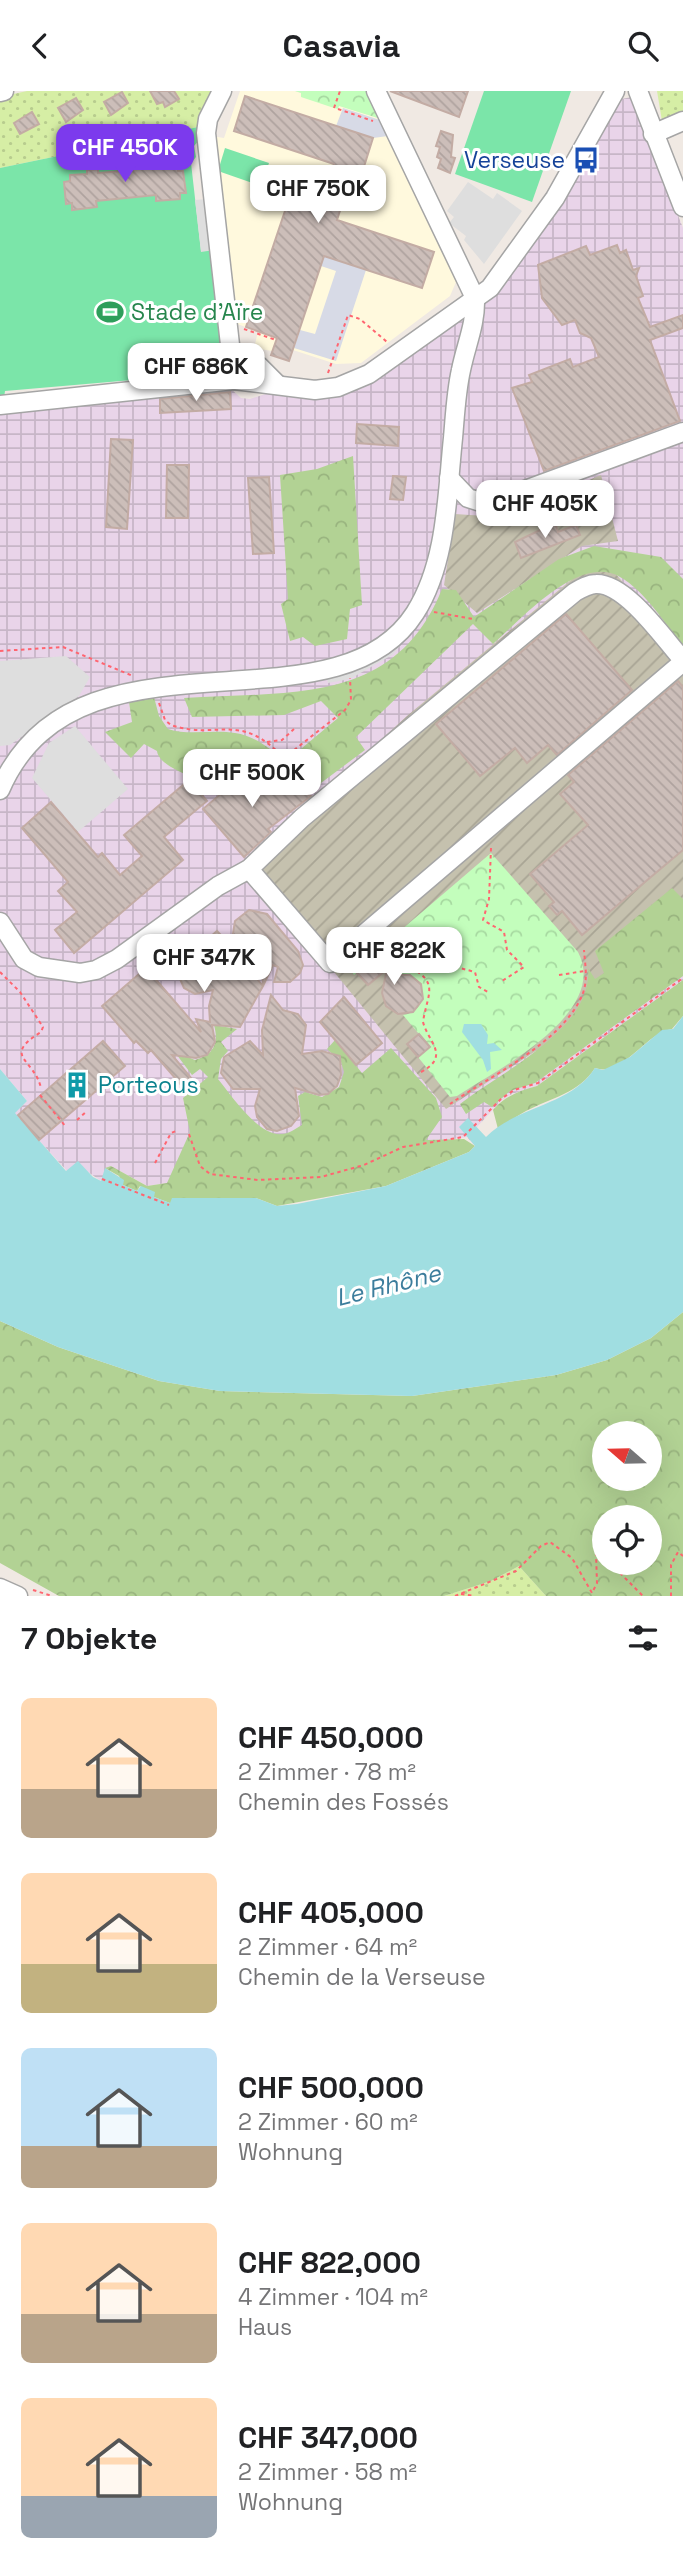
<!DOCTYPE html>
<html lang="de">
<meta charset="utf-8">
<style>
body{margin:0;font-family:"Space Grotesk",sans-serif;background:#f6f6f6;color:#202124;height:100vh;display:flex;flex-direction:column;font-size:26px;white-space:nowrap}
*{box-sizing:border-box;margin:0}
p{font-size:23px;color:#757577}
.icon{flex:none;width:38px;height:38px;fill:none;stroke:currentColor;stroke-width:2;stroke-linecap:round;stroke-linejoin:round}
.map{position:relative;height:1505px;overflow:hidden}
.sheet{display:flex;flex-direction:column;background:#fff;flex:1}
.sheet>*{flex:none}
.needle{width:46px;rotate:290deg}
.controls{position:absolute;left:592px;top:1330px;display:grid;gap:14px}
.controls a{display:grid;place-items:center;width:70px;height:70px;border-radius:50%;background:#fff;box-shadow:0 7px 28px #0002;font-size:35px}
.price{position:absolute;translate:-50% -60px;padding:0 16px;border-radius:14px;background:#fff;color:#222;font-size:23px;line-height:46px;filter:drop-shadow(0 2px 4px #0008)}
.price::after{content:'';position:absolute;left:50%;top:42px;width:21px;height:16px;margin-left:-10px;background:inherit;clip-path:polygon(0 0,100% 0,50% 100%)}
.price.selected{background:#7c3aed;color:#fff}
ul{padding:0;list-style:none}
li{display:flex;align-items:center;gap:21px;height:175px;padding:0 21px}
li span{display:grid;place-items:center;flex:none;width:196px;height:140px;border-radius:10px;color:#555}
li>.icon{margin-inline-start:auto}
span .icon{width:84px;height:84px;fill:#fffc;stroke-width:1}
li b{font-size:30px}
h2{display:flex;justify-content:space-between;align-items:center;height:84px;padding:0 21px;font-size:30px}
header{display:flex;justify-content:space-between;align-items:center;height:91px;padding:0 21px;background:#fff;font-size:32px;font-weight:800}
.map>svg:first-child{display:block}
</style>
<header><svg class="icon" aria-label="back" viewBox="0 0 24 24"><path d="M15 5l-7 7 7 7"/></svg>Casavia<svg class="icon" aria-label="search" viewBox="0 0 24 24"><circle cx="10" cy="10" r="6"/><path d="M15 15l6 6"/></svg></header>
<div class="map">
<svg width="683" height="1505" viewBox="0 0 683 1505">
<defs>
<pattern id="industrial-grid" width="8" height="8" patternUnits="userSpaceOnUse" patternTransform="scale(1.75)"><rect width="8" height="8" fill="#e9d4e9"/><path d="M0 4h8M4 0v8" fill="none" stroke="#c7b6c7"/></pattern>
<pattern id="construction-furrows" width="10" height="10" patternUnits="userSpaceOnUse" patternTransform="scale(1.75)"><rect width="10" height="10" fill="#c5c1ae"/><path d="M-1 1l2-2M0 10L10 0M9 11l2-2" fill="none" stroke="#a9a595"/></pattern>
<pattern id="grass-dots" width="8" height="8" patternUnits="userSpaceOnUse" patternTransform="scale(1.75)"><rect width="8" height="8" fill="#d6eea5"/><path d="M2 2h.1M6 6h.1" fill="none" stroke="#b7cc8e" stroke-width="1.8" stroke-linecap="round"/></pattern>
<pattern id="forest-crowns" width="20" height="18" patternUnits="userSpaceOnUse" patternTransform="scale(1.75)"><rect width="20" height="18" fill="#b2d294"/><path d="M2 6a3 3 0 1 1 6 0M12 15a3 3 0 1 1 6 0" fill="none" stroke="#99b47f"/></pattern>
<pattern id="park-crowns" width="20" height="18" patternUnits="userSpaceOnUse" patternTransform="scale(1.75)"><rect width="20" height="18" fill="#c3febc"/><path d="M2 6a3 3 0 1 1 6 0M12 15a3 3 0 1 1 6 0" fill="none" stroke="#a7d9a1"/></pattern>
<pattern id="building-back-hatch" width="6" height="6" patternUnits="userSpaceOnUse" patternTransform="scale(1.75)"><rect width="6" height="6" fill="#ccbeb9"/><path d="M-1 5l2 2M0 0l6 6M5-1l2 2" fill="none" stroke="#afa39f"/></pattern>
</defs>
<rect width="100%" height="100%" fill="#f0e9e3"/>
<path fill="url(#industrial-grid)" d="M632 6 683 137V889L537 995 512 1003 500 1011 477 1036 485 1047 475 1055 467 1046 147 1095 111 1075 101 1090 88 1081 67 1080 14 1022 27 1010 0 978V320L231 298 241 307 250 308 275 300 330 304 504 191 567 104 621 8Z"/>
<path fill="#fff9dd" d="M240 0H295L381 28 456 191 450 205 361 272 336 273 293 259 289 270 271 264 272 260 254 257 258 241 235 232 227 150 211 45 224 47Z"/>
<g fill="url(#construction-furrows)">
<path d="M601 384 618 450 582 455 477 522 444 494 455 423 501 426Z"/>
<path d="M600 465 683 560V842L599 919 446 1018 245 772 407 625Z"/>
</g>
<g fill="url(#grass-dots)">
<path d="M27 0H216L198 36 0 77V6Z"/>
<path d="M657 0H683V26L662 30Z"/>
<path d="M519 1475 546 1505H444L491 1490Z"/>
</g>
<g fill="url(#forest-crowns)" fill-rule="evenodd">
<path d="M353 365 362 514 350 518 347 548 315 555 303 546 290 550 281 513 288 508 280 384 317 378Z"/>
<path d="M594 455 661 466 683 488V555C665 533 645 500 620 486 579 462 522 528 493 553L473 533 356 646 365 659 309 701 230 678 223 697C207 691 159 678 157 660L144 653 131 667 105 641 132 631 129 611 154 606 159 625 168 638C190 645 213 638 235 642 255 645 269 657 284 669L290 667 338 627 321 610 284 624 192 626 184 607C290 600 395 615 442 498L456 499 474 526 559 468Z"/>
<path d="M672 797 683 808V885L535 992 510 1000 492 1016 484 1011 466 1023 460 1013C500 981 594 938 588 877L595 888 604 882 595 860Z"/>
<path d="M683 889V925L672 938C646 941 623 987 595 977 579 1002 551 1007 526 1020 516 1025 508 1033 498 1038L493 1019C505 1005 519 1000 537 995Z"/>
<path d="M214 934 237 938 221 951 228 960 221 968 218 988C231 1004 259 1046 282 1043 289 1043 296 1037 302 1034L298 1005 305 1001 322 1006 339 996 344 981 341 971 327 958 335 949 362 982 391 957 436 1007 442 1026 426 1049 464 1048 475 1055 469 1061 386 1095 277 1115 256 1107 170 1112 154 1106 140 1095 137 1100 123 1094 119 1085 105 1077 111 1075 147 1095 167 1092 190 1041 183 1007 208 986 200 978 192 984 164 947 183 964 195 969C214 964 219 952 214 934Z"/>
<path d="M683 1221V1505H546L519 1475 491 1490 444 1505H59L0 1472V1230L58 1256 159 1290 220 1300 412 1305 556 1284 607 1269 651 1247ZM604 1342H649V1388H604ZM604 1426H649V1472H604Z"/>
</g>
<g fill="url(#park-crowns)">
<path d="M295 0H367L381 28 339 15 338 18 334 17 301 6V2Z"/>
<path d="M491 762 578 861C610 922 497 979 457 1005L450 1006 418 966 429 955 403 924C434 919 426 877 395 884L378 864 354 884 352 881Z"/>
</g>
<g fill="#7be5a9">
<path d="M484 0H571L532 111 455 83Z"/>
<path d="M198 36 199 49 194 55 196 66 191 72 201 160 214 159 225 281 5 300 4 307H0V77Z"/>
<path d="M225 57 269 72 261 95 218 80Z"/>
</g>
<g fill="#dedede">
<path d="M468 91 493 108 497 102 522 120 484 173 464 149 466 145 449 132 454 126 447 120Z"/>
<path d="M207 108 214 159 201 161 195 109Z"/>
<path d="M416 528 421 531 392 564 350 588 328 592 326 585 369 571 388 559Z"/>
<path d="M66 565 90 586 79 605 10 654 0 655V570Z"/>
<path d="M75 635 128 698 78 741 32 687 49 652Z"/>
</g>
<g fill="#d7dae6">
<path d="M343 17 380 29 388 45 373 47 336 35Z"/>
<path d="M329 153V167L366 179 336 270 294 257 300 239 315 243 336 180 321 175Z"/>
</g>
<g fill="#a0dee1">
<path d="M683 925V1221L651 1247 607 1269 556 1284 412 1305 220 1300 159 1290 58 1256 0 1230V978L27 1010 15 1022 66 1080 78 1070 93 1086 101 1090 105 1077 124 1089 123 1094 137 1100 141 1095 155 1101 154 1106 170 1112 172 1107H256L277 1115 297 1113 386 1095 469 1061 475 1055 459 1036 468 1027 486 1046C516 1015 571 1015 595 977L603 979 630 966 662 939 673 938Z"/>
<path d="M464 933H481L488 944 487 953 494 952 502 959 490 961 491 978 487 981 483 969 462 941Z"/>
</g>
<g fill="url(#building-back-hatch)" stroke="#c3aca4" stroke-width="2">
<path d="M150 0H174L179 8 165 16 163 11 157 13Z"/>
<path d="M390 0H468L459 26Z"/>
<path d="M122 1 128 12 111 24 104 11Z"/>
<path d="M245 5 373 47 362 82 353 79 337 129 434 161 422 197 324 165 289 270 271 264 277 247 246 236 288 111 319 121 334 73 234 40Z"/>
<path d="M76 7 83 19 66 31 58 17Z"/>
<path d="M32 21 39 33 20 43 14 32Z"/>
<path d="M441 40 453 44 451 66 455 67 450 82 438 77 441 68 437 66 440 56 436 55Z"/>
<path d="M146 66H155V77L178 75V80H183L186 102H180V108L156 110V104L96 110 97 116 72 119V112L66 113 64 91 70 90V84L87 83V79L98 78V82L123 80 121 69Z"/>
<path d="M617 154 620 162 626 159 633 179 639 177 636 185 643 205 638 207 650 236 683 224V237L650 249 680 330 544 380 512 297 532 291 529 284 570 268 573 276 599 266 591 247 580 242 575 229 562 234 542 207 538 174 586 155 590 164Z"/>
<path d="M230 301 231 318 160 322V308Z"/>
<path d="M357 333 399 336 398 355 356 352Z"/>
<path d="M111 348 133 349 127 438 106 436Z"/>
<path d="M167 374H189L188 427H166Z"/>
<path d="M393 385 406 386 403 409 390 408Z"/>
<path d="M269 386 274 462 253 463 248 387Z"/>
<path d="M555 432 558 441 576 434 580 444 521 467 515 451Z"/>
<path d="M566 523 632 599 557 664 548 654 527 672 515 657 480 685 436 633Z"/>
<path d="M678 590 683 596V759L582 844 562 820 557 824 549 815 554 811 530 783 588 734 560 703 574 691 568 684Z"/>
<path d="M230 679 289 695 311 705 268 738 271 741 244 766 203 718 222 702Z"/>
<path d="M189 689 207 710 164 746 183 769 74 862 55 839 77 821 58 800 68 791 22 737 51 711 98 766 102 762 120 784 142 765 124 744Z"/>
<path d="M249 819 267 823 298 860 303 874 300 882 290 891H274L278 876 273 874 263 895 262 870 266 859 232 858 263 895 240 936 212 934 215 951 207 964 196 967 172 964 191 987 182 995 151 959 148 962 136 950 134 952 102 915 146 877 201 941 196 928 210 931 209 915 213 899 195 903 184 897 180 888V872L196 865 209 872 225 863 210 846 217 840 231 855 235 830Z"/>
<path d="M378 864 395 884H410L421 893 423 908 413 921 398 923 386 915 382 902 387 878 368 894 357 882Z"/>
<path d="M271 904 283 919 298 923 306 934 302 963 322 960 340 965 341 984 337 995 328 1003 319 1004 295 997 299 1025 291 1035 277 1040 267 1038 257 1026 255 1015 260 998H233L221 982 224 966 250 950 263 964 262 939Z"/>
<path d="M344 906 382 952 356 974 320 931Z"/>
<path d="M419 943 430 956 418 966 407 953Z"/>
<path d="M103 950 125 975 39 1049 18 1024Z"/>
</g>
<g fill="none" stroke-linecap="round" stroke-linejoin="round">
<g stroke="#a5a5a5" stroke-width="21">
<g id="minor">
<path d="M222 0 208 28 206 42 234 289"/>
<path d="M638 0 683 116"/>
<path d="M0 1 4 0"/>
<path d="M653 43 683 30"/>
<path d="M239 289 238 277 247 271 259 275 278 294"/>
<path d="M0 314 234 289 315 299 338 296 369 283 490 197 555 107 615 0"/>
<path d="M449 387 468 407 487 413 683 341"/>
<path d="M0 699C76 522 334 649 415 522 447 472 447 404 453 347 455 325 456 301 461 279 466 254 476 233 475 207L376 0"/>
<path d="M249 778 330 872 683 571"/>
<path d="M0 831 24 868 39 876 80 882 96 879 117 868 218 795 249 778 302 727 575 501C582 497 589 493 596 493 626 492 664 548 683 569"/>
<path d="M0 1497 18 1505"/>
</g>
</g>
<g stroke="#ff6570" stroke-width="2" stroke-dasharray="3.5 3.5" stroke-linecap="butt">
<path d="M334 17 340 0"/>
<path d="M338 18 373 30"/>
<path d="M244 238 276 249"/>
<path d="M328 282 348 224 360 228 387 251"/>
<path d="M434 521 473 528"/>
<path d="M0 560 63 556 133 585"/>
<path d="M159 612 165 629 171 634C219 650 238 619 284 667L345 619 351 609 350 587"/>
<path d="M267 651 282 649 294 638"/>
<path d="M491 757 489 808 483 829 504 841 507 859 524 876 502 890"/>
<path d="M0 881 20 901 43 936 41 941C1 966 34 967 41 997"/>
<path d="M559 884 585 880"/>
<path d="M421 981C451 965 428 951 423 931 427 903 441 891 407 875L409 861 420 856 435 857 452 875 475 881 479 896 488 901"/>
<path d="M40 1004 66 1036"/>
<path d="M450 1013C490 985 565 950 583 902 588 888 585 873 584 859"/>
<path d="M77 1029 87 1020"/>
<path d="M189 1043 200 1075 210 1083 258 1089 321 1086 364 1074 403 1056 463 1046 501 1008 514 999 538 992 683 887"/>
<path d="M155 1072 171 1042 176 1040"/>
<path d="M102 1088 169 1114"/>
<path d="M610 1472 643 1505"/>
<path d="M33 1499 52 1505"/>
<path d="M461 1503 474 1505"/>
<path d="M455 1505 516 1480 541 1455 550 1451 572 1467 592 1502 597 1492 596 1462 599 1459 604 1463"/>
<path d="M671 1505V1474L678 1461 683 1465"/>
</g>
<use href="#minor" stroke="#fff" stroke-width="18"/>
</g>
<defs>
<g id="bus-bare" transform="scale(2.1)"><path d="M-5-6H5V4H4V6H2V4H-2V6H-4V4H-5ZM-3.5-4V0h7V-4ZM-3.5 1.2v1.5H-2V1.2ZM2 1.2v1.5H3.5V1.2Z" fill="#1a4fb4" stroke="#fff" stroke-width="2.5" paint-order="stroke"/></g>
<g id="stadium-bare" transform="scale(2.1)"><path d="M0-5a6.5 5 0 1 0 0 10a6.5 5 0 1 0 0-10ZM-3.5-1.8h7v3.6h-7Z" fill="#2e9e5b" stroke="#fff" stroke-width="2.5" paint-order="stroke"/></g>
<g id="building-bare" transform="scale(2.1)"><path d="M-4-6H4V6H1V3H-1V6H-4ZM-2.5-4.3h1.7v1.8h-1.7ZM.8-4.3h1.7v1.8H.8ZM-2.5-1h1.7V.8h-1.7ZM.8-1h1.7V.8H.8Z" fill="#0f9aa8" stroke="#fff" stroke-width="2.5" paint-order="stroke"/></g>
</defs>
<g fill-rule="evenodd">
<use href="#bus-bare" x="586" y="69"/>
<use href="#stadium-bare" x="110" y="221"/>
<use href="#building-bare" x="77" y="994"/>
</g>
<g text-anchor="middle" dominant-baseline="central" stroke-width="6" stroke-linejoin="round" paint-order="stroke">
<g font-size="23" fill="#164399" stroke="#fff" text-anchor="end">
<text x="565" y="69">Verseuse</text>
</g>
<g font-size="23" fill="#27864d" stroke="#fff" text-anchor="start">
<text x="131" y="221">Stade d'Aïre</text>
</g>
<g font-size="23" fill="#0d838f" stroke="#fff" text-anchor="start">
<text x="98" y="994">Porteous</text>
</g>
<g font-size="24" font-style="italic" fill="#3c7d9c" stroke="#fff">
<text transform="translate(388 1194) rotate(-14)">Le Rhône</text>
</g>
</g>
</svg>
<div class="controls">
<a><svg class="needle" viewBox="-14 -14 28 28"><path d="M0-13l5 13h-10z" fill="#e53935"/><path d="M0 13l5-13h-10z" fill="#757577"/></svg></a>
<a><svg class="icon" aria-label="locate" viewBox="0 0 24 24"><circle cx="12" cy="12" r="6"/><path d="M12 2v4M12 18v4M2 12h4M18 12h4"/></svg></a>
</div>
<b class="price selected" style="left:125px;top:93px">CHF 450K</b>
<b class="price" style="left:318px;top:134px">CHF 750K</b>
<b class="price" style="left:196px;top:312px">CHF 686K</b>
<b class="price" style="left:545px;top:449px">CHF 405K</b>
<b class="price" style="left:252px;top:718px">CHF 500K</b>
<b class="price" style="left:394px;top:896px">CHF 822K</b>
<b class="price" style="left:204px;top:903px">CHF 347K</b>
</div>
<section class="sheet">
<h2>7 Objekte<svg class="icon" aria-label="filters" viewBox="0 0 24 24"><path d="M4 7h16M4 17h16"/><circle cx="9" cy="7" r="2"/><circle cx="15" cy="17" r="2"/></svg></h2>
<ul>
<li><span style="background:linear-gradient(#ffd9b3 65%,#b9a48a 0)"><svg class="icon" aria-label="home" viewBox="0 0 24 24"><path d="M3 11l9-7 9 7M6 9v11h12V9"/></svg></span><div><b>CHF 450,000</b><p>2 Zimmer · 78 m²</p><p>Chemin des Fossés</p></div></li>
<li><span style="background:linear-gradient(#ffd9b3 65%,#c2b280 0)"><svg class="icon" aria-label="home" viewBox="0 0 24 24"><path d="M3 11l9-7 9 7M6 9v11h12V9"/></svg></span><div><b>CHF 405,000</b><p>2 Zimmer · 64 m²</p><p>Chemin de la Verseuse</p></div></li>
<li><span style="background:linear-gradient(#bfe0f5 70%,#b9a48a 0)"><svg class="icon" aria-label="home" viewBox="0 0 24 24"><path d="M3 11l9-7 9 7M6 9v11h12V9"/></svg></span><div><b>CHF 500,000</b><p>2 Zimmer · 60 m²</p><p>Wohnung</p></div></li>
<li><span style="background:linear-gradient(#ffd9b3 65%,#b9a48a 0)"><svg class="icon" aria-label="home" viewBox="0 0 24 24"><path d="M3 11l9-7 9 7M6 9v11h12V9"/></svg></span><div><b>CHF 822,000</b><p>4 Zimmer · 104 m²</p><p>Haus</p></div></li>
<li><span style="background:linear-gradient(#ffd9b3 70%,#9aa5b1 0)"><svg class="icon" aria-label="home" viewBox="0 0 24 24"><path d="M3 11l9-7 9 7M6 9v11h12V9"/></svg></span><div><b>CHF 347,000</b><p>2 Zimmer · 58 m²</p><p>Wohnung</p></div></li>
</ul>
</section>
